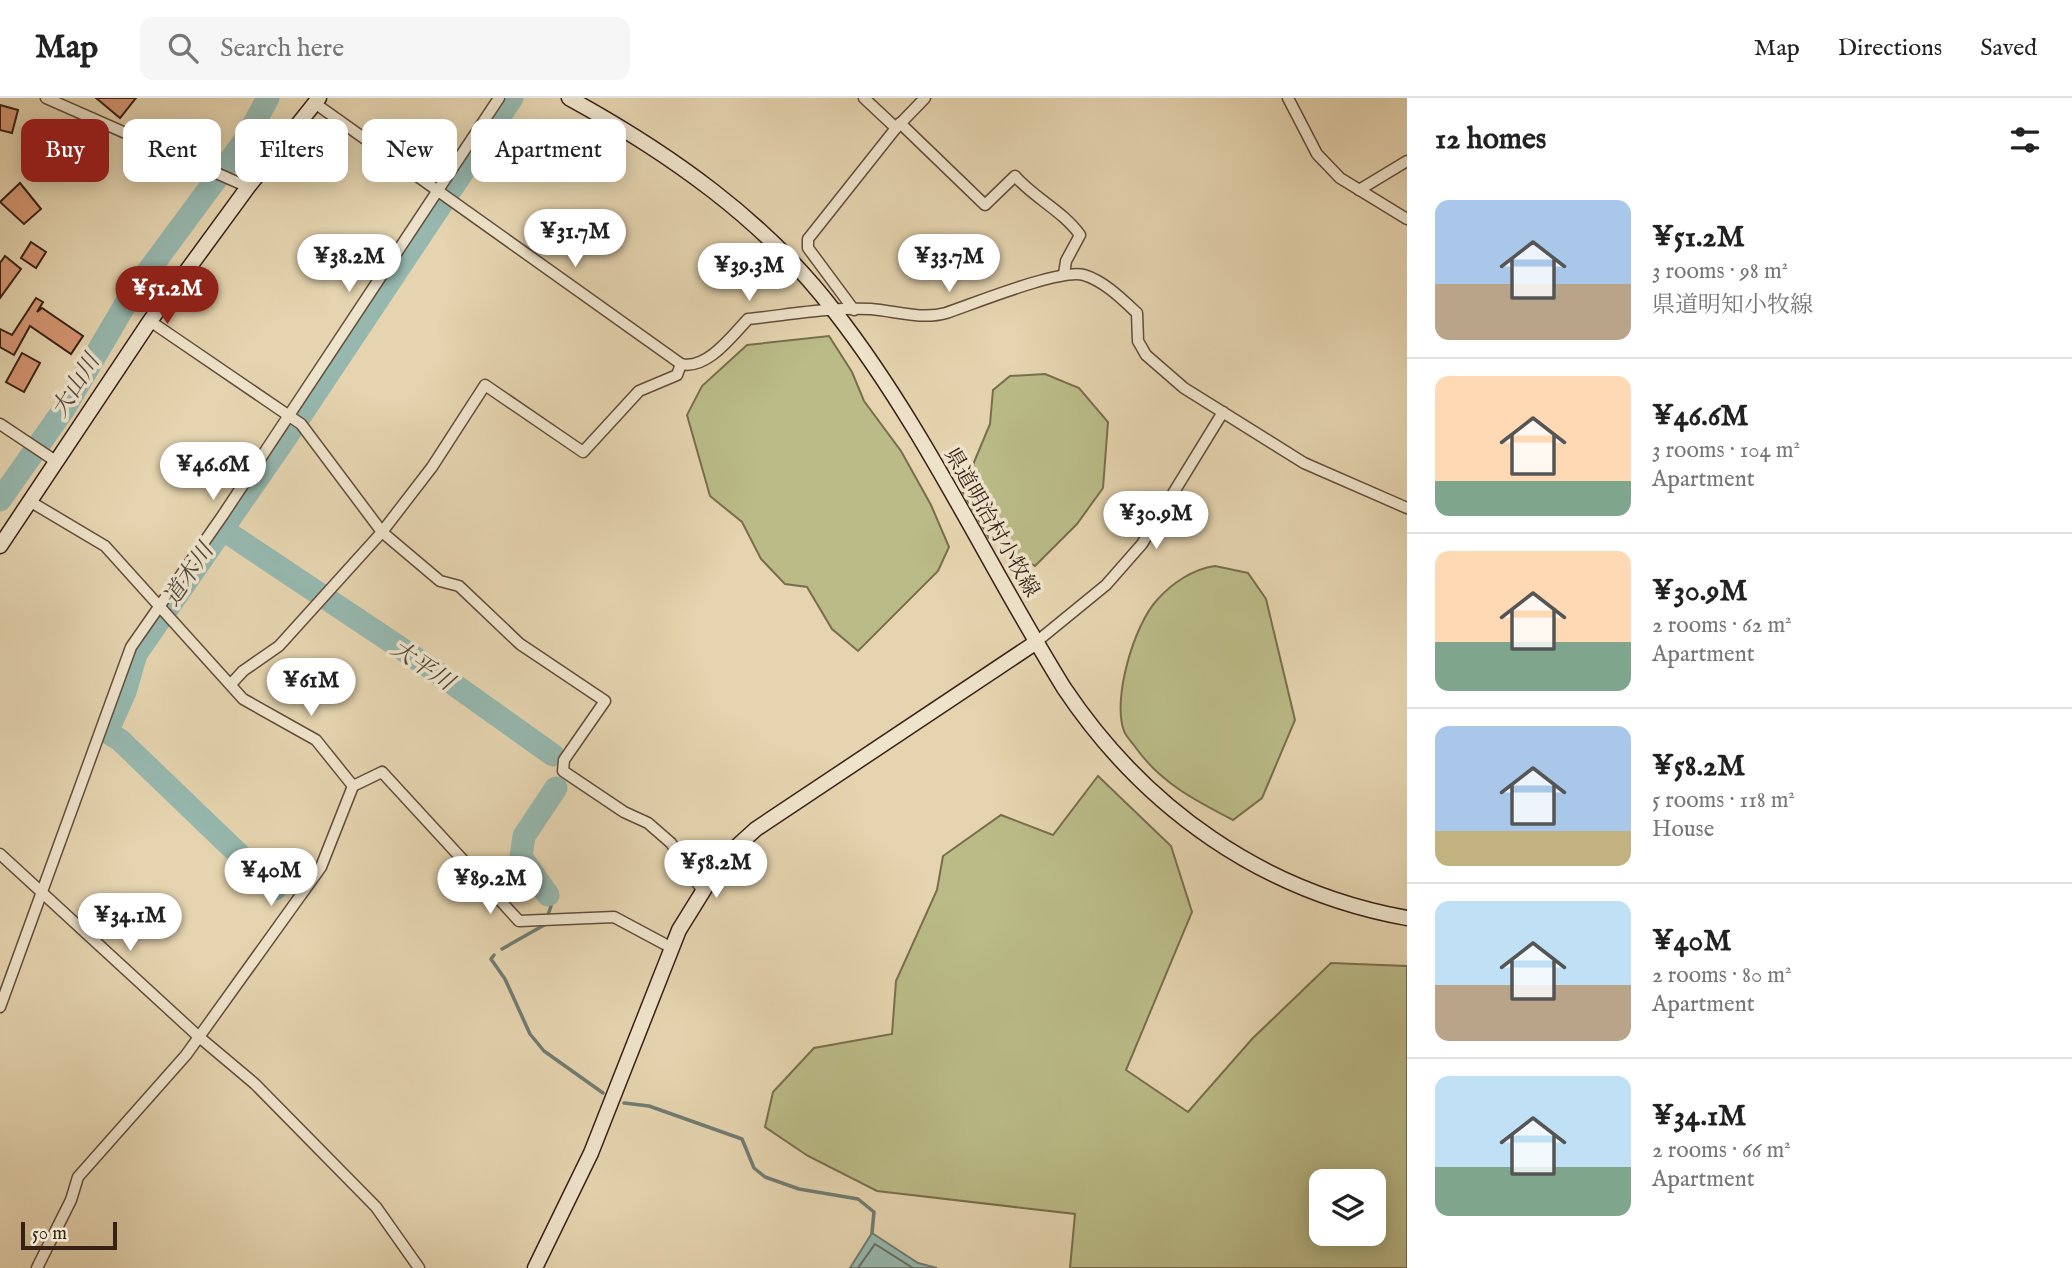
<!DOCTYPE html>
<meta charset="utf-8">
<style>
body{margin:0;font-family:"IM FELL English","Noto Serif JP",serif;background:#f6f6f6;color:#222;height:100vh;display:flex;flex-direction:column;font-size:26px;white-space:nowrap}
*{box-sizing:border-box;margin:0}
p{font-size:23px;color:#767676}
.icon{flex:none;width:38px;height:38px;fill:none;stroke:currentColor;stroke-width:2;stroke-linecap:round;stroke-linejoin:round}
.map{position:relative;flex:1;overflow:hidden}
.sheet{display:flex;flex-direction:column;background:#fff;width:665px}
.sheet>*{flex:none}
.guide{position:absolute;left:21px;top:21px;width:665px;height:63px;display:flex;gap:14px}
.controls{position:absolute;left:1309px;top:1071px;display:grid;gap:14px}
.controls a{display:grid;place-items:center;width:77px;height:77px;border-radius:14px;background:#fff;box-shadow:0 4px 18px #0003;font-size:35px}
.scale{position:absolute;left:21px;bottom:18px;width:96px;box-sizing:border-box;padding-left:7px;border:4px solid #372016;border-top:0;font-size:19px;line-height:24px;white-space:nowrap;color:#372016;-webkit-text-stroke:5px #eee3cb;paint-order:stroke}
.price{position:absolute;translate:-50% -60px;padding:0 16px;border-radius:24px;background:#fff;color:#222;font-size:23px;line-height:46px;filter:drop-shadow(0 2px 4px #0008)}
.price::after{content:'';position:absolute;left:50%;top:42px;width:21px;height:16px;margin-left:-10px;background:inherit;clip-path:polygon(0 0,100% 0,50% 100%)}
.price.on{background:#8f2418;color:#fff}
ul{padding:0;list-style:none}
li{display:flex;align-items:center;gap:21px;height:175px;padding:0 28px}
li+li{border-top:2px solid #e0e0e0}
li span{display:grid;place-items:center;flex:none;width:196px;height:140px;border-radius:14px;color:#555}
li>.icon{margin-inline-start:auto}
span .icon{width:84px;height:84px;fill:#fffc;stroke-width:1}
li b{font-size:30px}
h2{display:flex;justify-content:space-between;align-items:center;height:84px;padding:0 28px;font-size:30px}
.chip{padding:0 24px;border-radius:14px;background:#fff;box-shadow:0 4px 18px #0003;font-size:24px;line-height:63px}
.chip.on{background:#8f2418;color:#fff}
header{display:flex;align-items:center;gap:42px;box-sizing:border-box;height:98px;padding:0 35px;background:#fff;border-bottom:2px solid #e0e0e0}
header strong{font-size:33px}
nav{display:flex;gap:38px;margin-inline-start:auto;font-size:24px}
.search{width:490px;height:63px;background:#f6f6f6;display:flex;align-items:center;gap:18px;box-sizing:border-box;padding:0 24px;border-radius:14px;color:#767676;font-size:26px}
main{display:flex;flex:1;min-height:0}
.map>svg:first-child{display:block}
</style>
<header>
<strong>Map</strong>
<div class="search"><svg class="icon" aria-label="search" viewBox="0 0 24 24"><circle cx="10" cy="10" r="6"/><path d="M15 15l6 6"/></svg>Search here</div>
<nav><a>Map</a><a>Directions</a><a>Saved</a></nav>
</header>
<main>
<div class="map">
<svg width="1407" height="1170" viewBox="0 0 1407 1170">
<rect width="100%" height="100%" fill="#e5d4af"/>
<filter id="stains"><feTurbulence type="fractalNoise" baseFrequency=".00286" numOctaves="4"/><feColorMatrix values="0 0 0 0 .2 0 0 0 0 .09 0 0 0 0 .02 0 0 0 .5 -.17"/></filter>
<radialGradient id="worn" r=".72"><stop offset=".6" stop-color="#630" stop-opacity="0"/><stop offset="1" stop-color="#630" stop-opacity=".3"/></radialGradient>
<g fill="#babb87" stroke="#786e4e" stroke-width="2" fill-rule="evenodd">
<path d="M829 238 852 274 864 303 901 353 931 407 949 449 938 473 858 553 832 531 807 489 785 486 761 461 742 424 710 398 687 317 702 288 747 247Z"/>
<path d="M1045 276 1079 290 1108 324 1103 390 1077 426 1035 468 989 440 962 393 990 326 993 292 1010 278Z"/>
<path d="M1215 468 1248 475 1266 501 1295 622 1262 700 1233 722C1196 703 1161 685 1136 650 1133 645 1126 639 1124 633 1112 601 1134 527 1157 502 1172 485 1193 471 1215 468Z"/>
<path d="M1098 678 1171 748 1192 814 1126 972 1188 1014 1252 941 1331 865 1407 868V1170H1070L1075 1116 877 1093 808 1058 765 1029 773 994 814 950 892 936 896 883 937 792 943 758 1001 717 1053 737ZM1321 1083H1374V1136H1321Z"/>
</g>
<path fill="#96b8af" stroke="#707b72" stroke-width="2" d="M872 1135 918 1165 937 1170H850Z"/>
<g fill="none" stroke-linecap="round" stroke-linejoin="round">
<path stroke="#666c62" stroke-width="2" d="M858 1170 875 1146 913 1170"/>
<g stroke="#707b72" stroke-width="3.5">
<path d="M548 797 551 808 548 817"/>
<path d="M502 851 546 826"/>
<path d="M494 857 491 861 505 881 530 936 544 953 603 995"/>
<path d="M624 1005 649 1008 742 1041 754 1070 765 1079 799 1091 858 1101 874 1114 872 1135"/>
</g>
<g stroke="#96b8af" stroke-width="23">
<path d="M0 402 64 311 132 195 245 42 268 0"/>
<path d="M222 431 432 571 553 657"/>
<path d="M275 791 120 642 107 634 125 594 136 556 285 341 512 0"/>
<path d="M548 797 521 759 524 738 556 690"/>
</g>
</g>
<g fill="#d59672" stroke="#372016" stroke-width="2">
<path d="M96 0H136L120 20Z"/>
<path d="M0 7 18 12 12 35 0 32Z"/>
<path d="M20 85 41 111 24 126 0 104Z"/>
<path d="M31 144 46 154 36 170 21 160Z"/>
<path d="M5 158 21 171 0 200V165Z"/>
<path d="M36 200 43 204 37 214 42 210 83 238 71 256 30 228 14 257 0 249V231L12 237Z"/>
<path d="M22 255 40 265 24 294 6 284Z"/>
</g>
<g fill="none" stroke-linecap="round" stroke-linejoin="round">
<g stroke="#624d3c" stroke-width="13">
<g id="street">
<path d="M46 0 248 89"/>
<path d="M864 0 896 30"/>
<path d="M1288 0 1317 56 1340 80 1407 121"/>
<path d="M316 6 681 266C707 272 732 238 748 221 788 217 830 209 871 211 895 213 922 222 946 215 973 206 1061 170 1084 177 1104 183 1122 201 1137 215L1138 243 1146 257 1184 290 1304 365 1407 410"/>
<path d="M900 25 985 107 1015 78C1034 100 1063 113 1080 137L1066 163 1064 176"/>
<path d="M1359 92 1407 63"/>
<path d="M854 212 808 150V141L896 30 925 0"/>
<path d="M150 223 301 326 382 434 440 483 459 488 520 546 605 603 564 662 563 673 624 714 648 725 671 745 702 792"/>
<path d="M0 326 57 364"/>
<path d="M31 404 105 448 243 601 316 642 353 688"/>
<path d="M1035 545 1106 487 1142 446 1223 314"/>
<path d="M232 585 243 573 279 548 382 434 432 369 485 287 583 354 639 293 677 277 681 266"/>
<path d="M0 756 198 938 255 986 376 1109 419 1170"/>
<path d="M0 909 131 549 223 417 499 0"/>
<path d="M37 1170 71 1102 78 1079 186 957 321 769 353 688 382 674 519 823 614 819 672 850"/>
</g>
</g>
<g stroke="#372016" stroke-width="17">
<g id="secondary">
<path d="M569 0C669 55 765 122 835 214 925 330 987 466 1064 590 1145 711 1263 794 1407 820"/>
<path d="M0 448 150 223 248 89 319 0"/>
<path d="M535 1170 591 1055 679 832 723 761 756 731 1035 545"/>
</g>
</g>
<use href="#street" stroke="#eee3cb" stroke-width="10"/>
<use href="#secondary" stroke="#eee3cb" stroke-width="14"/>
</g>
<g text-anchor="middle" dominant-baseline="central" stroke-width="7" stroke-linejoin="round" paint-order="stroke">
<g font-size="21" fill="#372016" stroke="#eee3cb">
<text transform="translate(991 425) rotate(60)">県道明治村小牧線</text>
</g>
<g font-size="23" font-style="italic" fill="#4f463c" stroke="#eee3cb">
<text transform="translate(76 288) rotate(-58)">大山川</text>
<text transform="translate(189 477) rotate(-56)">道木川</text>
<text transform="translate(422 568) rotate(34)">大平川</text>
</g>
</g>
<rect width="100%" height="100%" filter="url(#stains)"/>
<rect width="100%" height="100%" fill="url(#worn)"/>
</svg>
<div class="controls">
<a><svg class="icon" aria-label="layers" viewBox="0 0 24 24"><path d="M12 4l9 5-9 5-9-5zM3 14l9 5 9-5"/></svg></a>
</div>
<div class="scale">50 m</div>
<b class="price" style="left:575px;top:171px">¥31.7M</b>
<b class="price" style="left:349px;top:196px">¥38.2M</b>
<b class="price" style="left:949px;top:196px">¥33.7M</b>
<b class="price" style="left:749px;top:205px">¥39.3M</b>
<b class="price on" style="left:167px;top:228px">¥51.2M</b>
<b class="price" style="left:213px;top:404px">¥46.6M</b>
<b class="price" style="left:1156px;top:453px">¥30.9M</b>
<b class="price" style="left:311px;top:620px">¥61M</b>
<b class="price" style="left:716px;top:802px">¥58.2M</b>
<b class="price" style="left:271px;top:810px">¥40M</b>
<b class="price" style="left:490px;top:818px">¥89.2M</b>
<b class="price" style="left:130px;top:855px">¥34.1M</b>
<div class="guide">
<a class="chip on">Buy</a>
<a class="chip">Rent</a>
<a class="chip">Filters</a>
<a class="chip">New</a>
<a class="chip">Apartment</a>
</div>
</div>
<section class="sheet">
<h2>12 homes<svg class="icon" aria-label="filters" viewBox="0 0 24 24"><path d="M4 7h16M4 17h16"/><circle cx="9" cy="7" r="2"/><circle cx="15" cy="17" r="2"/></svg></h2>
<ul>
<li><span style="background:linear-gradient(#a9c7e8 60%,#b9a48a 0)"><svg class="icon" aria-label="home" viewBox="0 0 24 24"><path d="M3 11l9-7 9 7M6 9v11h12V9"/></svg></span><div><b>¥51.2M</b><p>3 rooms · 98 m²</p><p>県道明知小牧線</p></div></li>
<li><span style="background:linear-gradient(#ffd9b3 75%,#7fa58c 0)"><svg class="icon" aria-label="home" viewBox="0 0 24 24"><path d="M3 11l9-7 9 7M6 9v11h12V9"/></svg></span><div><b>¥46.6M</b><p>3 rooms · 104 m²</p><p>Apartment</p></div></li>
<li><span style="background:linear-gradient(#ffd9b3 65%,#7fa58c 0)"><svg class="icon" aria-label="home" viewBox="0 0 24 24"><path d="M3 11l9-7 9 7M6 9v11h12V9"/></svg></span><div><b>¥30.9M</b><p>2 rooms · 62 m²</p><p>Apartment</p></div></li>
<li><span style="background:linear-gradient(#a9c7e8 75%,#c2b280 0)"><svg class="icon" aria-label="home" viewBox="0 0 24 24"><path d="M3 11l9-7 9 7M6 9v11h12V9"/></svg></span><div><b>¥58.2M</b><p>5 rooms · 118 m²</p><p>House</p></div></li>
<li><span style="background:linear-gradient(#bfe0f5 60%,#b9a48a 0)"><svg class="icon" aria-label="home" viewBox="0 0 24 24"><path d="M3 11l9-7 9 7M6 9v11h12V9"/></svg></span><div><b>¥40M</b><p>2 rooms · 80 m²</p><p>Apartment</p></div></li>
<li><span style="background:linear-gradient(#bfe0f5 65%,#7fa58c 0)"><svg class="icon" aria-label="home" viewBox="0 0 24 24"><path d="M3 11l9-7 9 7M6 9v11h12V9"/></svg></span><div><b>¥34.1M</b><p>2 rooms · 66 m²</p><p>Apartment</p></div></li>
</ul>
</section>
</main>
